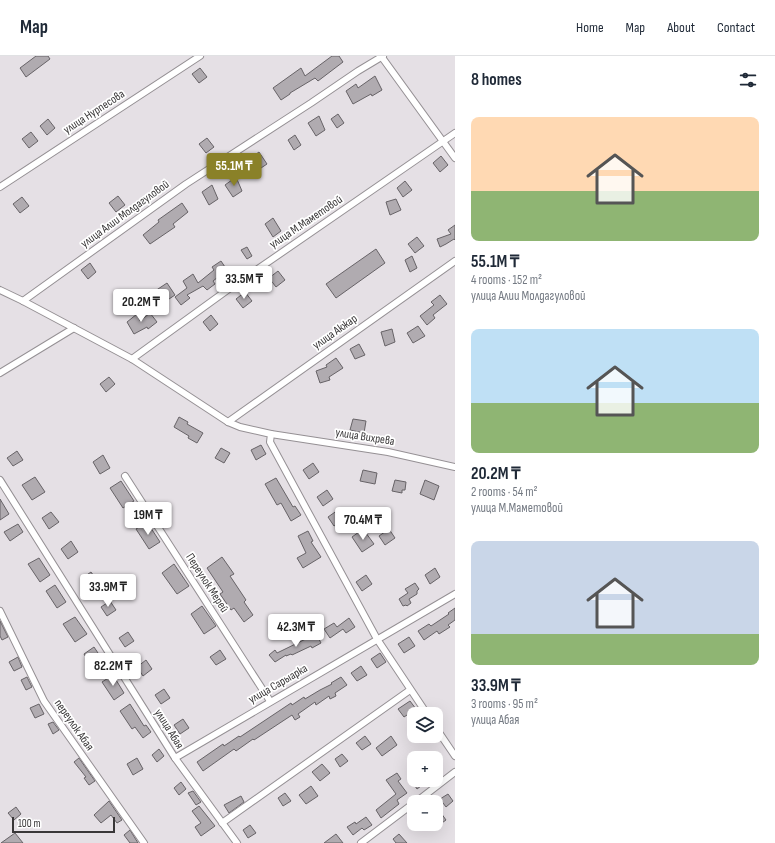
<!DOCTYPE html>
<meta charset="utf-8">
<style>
body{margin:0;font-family:"Sofia Sans Condensed",sans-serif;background:#f6f6f7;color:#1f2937;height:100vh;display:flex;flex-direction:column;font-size:15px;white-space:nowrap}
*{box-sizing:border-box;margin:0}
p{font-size:13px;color:#747a83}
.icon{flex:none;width:22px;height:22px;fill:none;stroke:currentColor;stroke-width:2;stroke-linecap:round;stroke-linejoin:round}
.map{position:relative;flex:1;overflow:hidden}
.sheet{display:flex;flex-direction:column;background:#fff;width:320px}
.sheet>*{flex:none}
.tools{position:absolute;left:407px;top:651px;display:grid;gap:8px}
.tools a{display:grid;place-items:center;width:36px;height:36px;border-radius:8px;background:#fff;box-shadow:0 4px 16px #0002;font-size:20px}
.scale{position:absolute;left:12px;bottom:10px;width:103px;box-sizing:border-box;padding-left:4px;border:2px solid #393738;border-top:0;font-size:11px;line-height:14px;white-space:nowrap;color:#393738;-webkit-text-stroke:3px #fff;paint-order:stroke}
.price{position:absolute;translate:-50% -34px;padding:0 9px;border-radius:4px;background:#fff;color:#222;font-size:13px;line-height:26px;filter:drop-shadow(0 1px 2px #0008)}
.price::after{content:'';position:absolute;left:50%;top:24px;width:12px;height:9px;margin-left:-6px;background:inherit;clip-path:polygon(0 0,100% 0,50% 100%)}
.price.selected{background:#8a8128;color:#fff}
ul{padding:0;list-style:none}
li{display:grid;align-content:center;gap:8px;height:212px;padding:0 16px}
li span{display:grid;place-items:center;height:124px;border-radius:8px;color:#555}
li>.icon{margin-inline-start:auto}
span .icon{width:72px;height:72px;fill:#fffc;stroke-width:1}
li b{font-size:17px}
h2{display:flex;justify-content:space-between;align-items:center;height:48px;padding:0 16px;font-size:17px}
header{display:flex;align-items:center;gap:24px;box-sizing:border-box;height:56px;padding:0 20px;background:#fff;border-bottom:1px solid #e0e1e3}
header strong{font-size:19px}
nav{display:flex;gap:22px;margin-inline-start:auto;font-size:14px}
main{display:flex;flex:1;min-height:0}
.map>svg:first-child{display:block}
</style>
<header>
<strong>Map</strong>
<nav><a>Home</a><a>Map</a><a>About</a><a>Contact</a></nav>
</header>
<main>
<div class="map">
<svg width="455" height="787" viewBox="0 0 455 787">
<rect width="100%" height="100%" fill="#e5e0e5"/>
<g fill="#b0abb0" stroke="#676367">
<path d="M36 0H48L50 3 26 21 20 12Z"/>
<path d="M332 0H339L343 6 318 25 315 22 290 37V38L281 44 273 32 301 12 305 20Z"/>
<path d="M200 12 207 21 199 27 192 18Z"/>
<path d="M375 20 382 34 372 40 371 38 353 48 346 35 356 28 358 32Z"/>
<path d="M338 58 344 67 337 72 331 63Z"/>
<path d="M319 60 325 74 316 80 308 67Z"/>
<path d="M48 63 55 72 47 79 40 70Z"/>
<path d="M31 76 38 85 29 92 22 83Z"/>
<path d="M295 79 301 89 294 94 288 84Z"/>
<path d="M207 82 214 91 206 97 199 88Z"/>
<path d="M259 96 267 108 258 114 257 112 244 121 238 111Z"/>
<path d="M441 100 448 109 440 116 433 107Z"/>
<path d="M236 121 242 135 233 141 225 129Z"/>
<path d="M405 125 412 134 403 141 397 132Z"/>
<path d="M212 129 218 143 209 149 202 136Z"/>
<path d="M118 140 125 149 116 156 109 147Z"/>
<path d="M22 141 29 150 20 157 13 148Z"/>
<path d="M396 143 401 154 390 159 386 146Z"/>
<path d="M182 147 188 156 173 168 175 171 150 188 143 179 159 166 158 164Z"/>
<path d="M273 162 281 175 273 181 265 168Z"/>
<path d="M455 169V184L454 183 446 188 440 191 437 183 451 178 448 174Z"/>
<path d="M417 181 424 190 415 197 408 188Z"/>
<path d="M247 191 252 200 247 203 241 194Z"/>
<path d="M376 193 385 207 336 242 326 228Z"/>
<path d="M412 200 417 212 410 216 405 204Z"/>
<path d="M221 205 227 214 213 225 215 228 207 234 203 230 187 239 190 242 181 249 175 241 187 232 183 225 193 218 198 227 214 214 212 211Z"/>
<path d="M90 207 96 216 88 223 81 214Z"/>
<path d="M278 215 285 224 276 231 269 222Z"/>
<path d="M167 227 175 239 163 247 155 235Z"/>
<path d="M245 236 252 245 243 252 236 243Z"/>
<path d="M440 239 447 248 433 259 435 262 427 269 420 260 434 249 431 246Z"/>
<path d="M150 257 157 266 148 273 147 271 134 278 127 266 137 258 140 265Z"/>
<path d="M211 259 218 268 210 275 203 266Z"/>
<path d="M418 270 425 280 413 287 407 277Z"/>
<path d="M392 273 395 286 385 290 381 276Z"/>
<path d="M359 288 365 299 355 303 350 293Z"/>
<path d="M336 302 343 312 329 321 330 324 320 327 316 315 327 311 326 309Z"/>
<path d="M109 321 115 328 106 336 100 328Z"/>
<path d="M179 361 188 366 187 368 203 377 197 387 188 382 189 380 174 371Z"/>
<path d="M353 363 366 365 364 377 350 374Z"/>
<path d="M261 389 266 398 256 404 251 394Z"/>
<path d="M221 392 230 397 224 407 215 402Z"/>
<path d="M17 395 23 404 13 410 7 402Z"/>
<path d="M103 399 110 412 100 418 93 406Z"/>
<path d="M313 407 319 416 309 423 303 414Z"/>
<path d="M363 414 377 417 375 428 360 425Z"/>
<path d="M35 421 45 436 32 444 22 429Z"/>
<path d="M276 422 293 451 295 450 301 459 291 465 281 447 277 449 265 428Z"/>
<path d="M395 424 406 426 405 434H402V437L392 435Z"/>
<path d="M425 424 439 430 434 444 420 438Z"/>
<path d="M121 425 134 445 123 452 110 432Z"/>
<path d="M327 434 333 443 323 450 317 441Z"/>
<path d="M0 443 9 458 0 464Z"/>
<path d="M338 454 344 463 334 470 328 461Z"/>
<path d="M51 456 59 466 49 473 42 462Z"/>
<path d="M147 466 160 486 149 493 136 473Z"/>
<path d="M18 468 23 476 10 485 4 476Z"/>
<path d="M363 473 374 488 362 496 352 481Z"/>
<path d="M389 473 395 482 385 489 379 480Z"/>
<path d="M308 475 313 485 311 486 321 501 303 512 297 502 306 497 298 480Z"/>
<path d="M71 485 78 496 68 503 61 493Z"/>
<path d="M222 501 234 518 230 520 246 544 244 546 253 559 244 566 234 552 231 554 220 538 223 536 207 512Z"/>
<path d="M39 502 50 519 40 526 28 508Z"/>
<path d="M174 508 189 530 177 538 162 517Z"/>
<path d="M435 512 440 521 430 528 425 519Z"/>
<path d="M91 516 98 526 88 533 81 523Z"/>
<path d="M366 519 372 528 362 535 356 526Z"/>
<path d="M415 527 419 533 417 535V538L409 543 411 547 407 550 406 549 403 550 399 543 408 537 405 533Z"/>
<path d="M55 529 66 546 57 552 46 535Z"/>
<path d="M110 545 116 554 107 560 101 551Z"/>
<path d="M202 550 216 570 204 578 191 558Z"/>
<path d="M455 552V564L448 569 450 571 439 578 437 575 424 584 418 575 429 568 431 570 449 558 448 557Z"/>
<path d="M75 561 87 578 75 586 63 568Z"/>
<path d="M349 562 355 571 346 577 343 573 330 582 324 573 334 567 337 571Z"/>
<path d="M0 565 8 581 2 584 0 580Z"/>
<path d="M128 576 134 585 125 591 119 582Z"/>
<path d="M316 578 321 587 312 592 311 590 292 599 291 598 286 600V599L275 606 269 599 275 594 277 597Z"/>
<path d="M409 581 415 590 404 597 398 588Z"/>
<path d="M94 591 106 609 95 616 84 598Z"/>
<path d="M220 594 226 603 216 609 210 601Z"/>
<path d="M380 597 386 606 377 612 371 603Z"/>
<path d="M18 601 22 611 14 615 9 606Z"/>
<path d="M146 604 152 613 143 620 137 611Z"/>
<path d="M361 610 367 619 357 625 351 617Z"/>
<path d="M113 619 124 637 114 644 102 626Z"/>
<path d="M27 621 32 631 26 634 21 624Z"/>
<path d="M341 621 347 629 335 637 336 640 330 643 329 640 316 649 315 646 298 658 300 661 295 664 292 659 254 684 253 683 236 695 234 693 203 715 197 706 223 688 224 690 239 680 240 681 291 647 292 649 304 641 305 643 320 634 332 628 331 627Z"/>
<path d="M164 633 170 642 161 648 155 639Z"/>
<path d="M410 645 416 653 404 661 398 653Z"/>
<path d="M39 648 44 658 35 662 30 652Z"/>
<path d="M130 648 144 670 146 669 151 676 143 682 135 671 132 673 120 655Z"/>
<path d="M183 663 189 672 180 678 174 669Z"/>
<path d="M53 666 59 674 53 678 48 668Z"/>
<path d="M365 680 371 688 362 694 356 687Z"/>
<path d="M391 680 397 689 382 700 376 692Z"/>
<path d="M159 693 164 700 157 706 152 699Z"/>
<path d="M342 698 348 705 340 711 335 703Z"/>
<path d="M79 702 95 725 89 729 84 722 86 721 74 706Z"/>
<path d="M137 702 143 713 133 719 127 708Z"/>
<path d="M322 708 330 717 320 725 312 716Z"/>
<path d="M397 717 401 723 398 725 407 737 397 744 399 748 381 762 376 754 396 738 386 724Z"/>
<path d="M411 724H429L417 733Z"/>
<path d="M181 726 186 733 179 739 174 732Z"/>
<path d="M311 730 318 740 306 748 299 739Z"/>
<path d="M193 735 201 746 196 749 188 737Z"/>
<path d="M285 737 291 745 283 750 278 742Z"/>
<path d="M448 738 453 745 446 751 440 743Z"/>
<path d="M241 740 244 746 229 757 224 749Z"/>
<path d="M109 745 122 764 117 767 111 759 101 767 94 759Z"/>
<path d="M199 750 215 770 201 780 195 771 201 767 192 755Z"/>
<path d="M16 751 21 758 14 764 8 757Z"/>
<path d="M441 757 446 764 439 769 436 765V760Z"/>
<path d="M366 761 372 769 364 774 362 772 353 779 347 771 355 766 356 768Z"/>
<path d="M250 769 256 777 248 782 243 774Z"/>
<path d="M130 774 138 787H130L124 779Z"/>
<path d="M15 777 23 787H1Z"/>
<path d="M336 778 343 787H324Z"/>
<path d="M399 778 407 787H396L393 783Z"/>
</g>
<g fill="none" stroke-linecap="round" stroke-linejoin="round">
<g stroke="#959094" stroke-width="8">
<g id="minor">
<path d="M381 0 455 102"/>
<path d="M0 131 200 0"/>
<path d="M0 234 23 245 132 303 228 366 240 371 271 378 270 386 377 583 427 658"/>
<path d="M23 245 186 128 311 47 358 15 383 0"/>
<path d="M132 303 226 235 455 77"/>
<path d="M0 317 74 272"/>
<path d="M228 366 455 205"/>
<path d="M271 378 388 396 455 411"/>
<path d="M125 420 270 645"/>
<path d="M0 424 175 702 237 787"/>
<path d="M0 555 44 645 144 787"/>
<path d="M436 672 455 700"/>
<path d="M175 702 455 538"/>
<path d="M416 746 455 716"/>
<path d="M222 767 410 634"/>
<path d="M361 787 414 747"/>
</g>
</g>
<use href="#minor" stroke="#fff" stroke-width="6"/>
</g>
<g text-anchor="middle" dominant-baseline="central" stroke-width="3.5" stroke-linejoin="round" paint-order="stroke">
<g font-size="12" fill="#393738" stroke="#fff">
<text transform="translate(94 56) rotate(-33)">улица Нурпесова</text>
<text transform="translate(125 158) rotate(-36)">улица Алии Молдагуловой</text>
<text transform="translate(306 166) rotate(-34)">улица М.Маметовой</text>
<text transform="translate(335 276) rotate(-35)">улица Акжар</text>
<text transform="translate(365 381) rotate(9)">улица Вихрева</text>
<text transform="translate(207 527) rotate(57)">Переулок Мерей</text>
<text transform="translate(278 628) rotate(-30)">улица Сарыарка</text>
<text transform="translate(74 669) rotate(55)">переулок Абая</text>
<text transform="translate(169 673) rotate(58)">улица Абая</text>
</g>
</g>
</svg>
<div class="tools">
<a><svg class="icon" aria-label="layers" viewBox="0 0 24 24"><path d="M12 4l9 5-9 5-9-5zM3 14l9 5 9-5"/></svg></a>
<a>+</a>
<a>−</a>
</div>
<div class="scale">100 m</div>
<b class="price selected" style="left:234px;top:131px">55.1M ₸</b>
<b class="price" style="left:244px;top:244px">33.5M ₸</b>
<b class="price" style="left:141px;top:267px">20.2M ₸</b>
<b class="price" style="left:148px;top:480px">19M ₸</b>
<b class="price" style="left:363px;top:485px">70.4M ₸</b>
<b class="price" style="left:108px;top:552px">33.9M ₸</b>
<b class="price" style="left:296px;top:592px">42.3M ₸</b>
<b class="price" style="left:113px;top:631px">82.2M ₸</b>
</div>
<section class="sheet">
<h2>8 homes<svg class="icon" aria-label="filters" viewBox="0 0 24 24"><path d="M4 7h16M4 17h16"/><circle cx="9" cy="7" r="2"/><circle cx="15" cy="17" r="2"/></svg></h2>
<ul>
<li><span style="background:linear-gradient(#ffd9b3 60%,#8fb573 0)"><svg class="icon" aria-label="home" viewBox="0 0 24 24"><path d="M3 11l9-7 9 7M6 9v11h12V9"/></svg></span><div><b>55.1M ₸</b><p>4 rooms · 152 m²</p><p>улица Алии Молдагуловой</p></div></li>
<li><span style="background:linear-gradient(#bfe0f5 60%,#8fb573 0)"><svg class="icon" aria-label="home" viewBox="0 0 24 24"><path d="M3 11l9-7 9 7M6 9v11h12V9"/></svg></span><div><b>20.2M ₸</b><p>2 rooms · 54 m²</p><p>улица М.Маметовой</p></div></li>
<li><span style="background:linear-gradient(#c9d6e8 75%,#8fb573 0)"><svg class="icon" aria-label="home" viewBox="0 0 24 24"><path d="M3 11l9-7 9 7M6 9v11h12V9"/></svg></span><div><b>33.9M ₸</b><p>3 rooms · 95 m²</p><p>улица Абая</p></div></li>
</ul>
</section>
</main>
